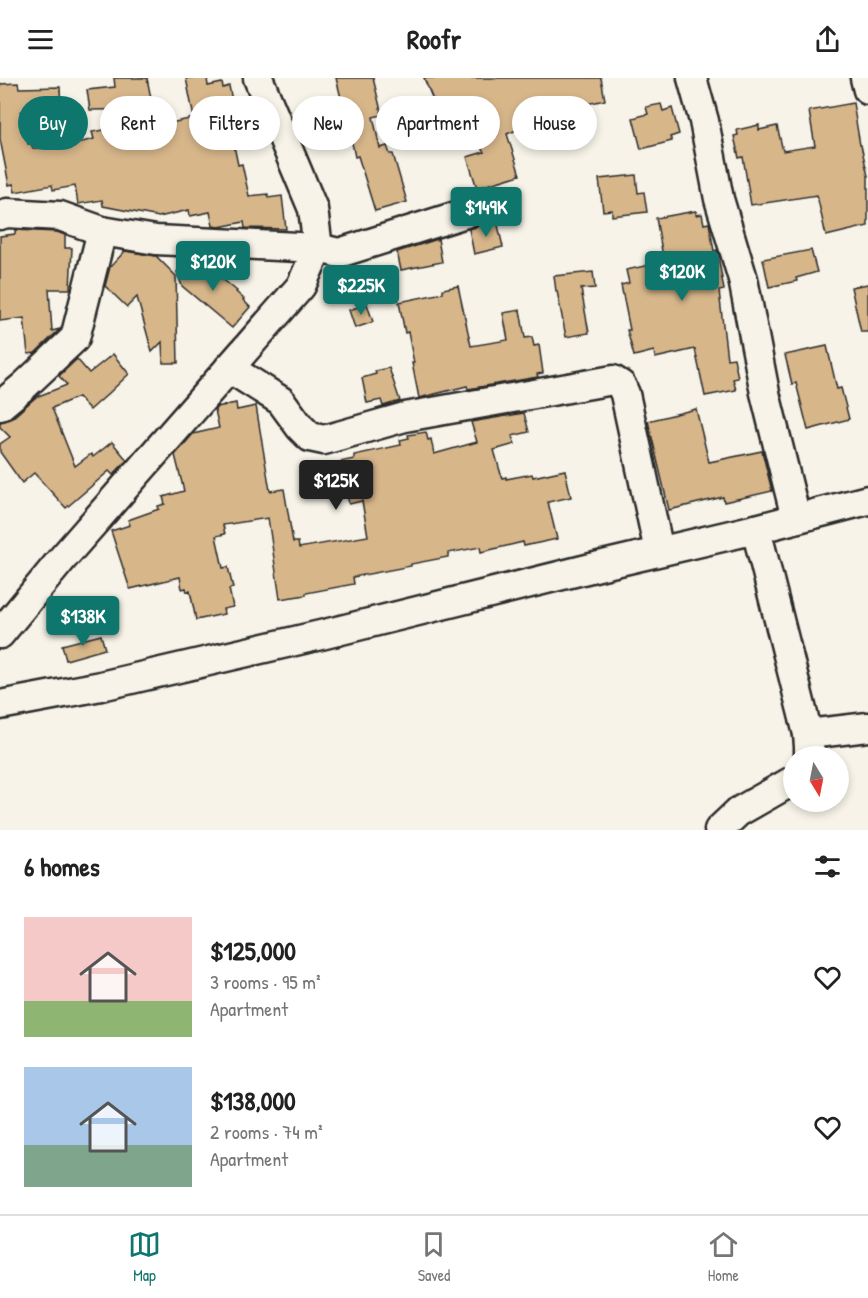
<!DOCTYPE html>
<meta charset="utf-8">
<style>
body{margin:0;font-family:"Patrick Hand",sans-serif;background:#f6f6f6;color:#222;height:100vh;display:flex;flex-direction:column;font-size:22px;white-space:nowrap}
*{box-sizing:border-box;margin:0}
p{font-size:20px;color:#767676}
.icon{flex:none;width:33px;height:33px;fill:none;stroke:currentColor;stroke-width:2;stroke-linecap:round;stroke-linejoin:round}
.map{position:relative;height:752px;overflow:hidden}
.panel{display:flex;flex-direction:column;background:#fff;flex:1}
.panel>*{flex:none}
.hud{position:absolute;left:18px;top:18px;width:832px;height:54px;display:flex;gap:12px}
.needle{width:39px;rotate:170deg}
.fabs{position:absolute;left:783px;top:668px;display:grid;gap:12px}
.fabs a{display:grid;place-items:center;width:66px;height:66px;border-radius:50%;background:#fff;box-shadow:0 3px 9px #0003;font-size:30px}
.price{position:absolute;translate:-50% -51px;padding:0 14px;border-radius:6px;background:#0f766e;color:#fff;font-size:20px;line-height:39px;filter:drop-shadow(0 2px 3px #0008)}
.price::after{content:'';position:absolute;left:50%;top:36px;width:18px;height:14px;margin-left:-9px;background:inherit;clip-path:polygon(0 0,100% 0,50% 100%)}
.price.selected{background:#222;color:#fff}
ul{padding:0;list-style:none}
li{display:flex;align-items:center;gap:18px;height:150px;padding:0 24px}
li span{display:grid;place-items:center;flex:none;width:168px;height:120px;border-radius:0px;color:#555}
li>.icon{margin-inline-start:auto}
span .icon{width:72px;height:72px;fill:#fffc;stroke-width:1}
li b{font-size:26px}
h2{display:flex;justify-content:space-between;align-items:center;height:72px;padding:0 24px;font-size:26px}
.chip{padding:0 21px;border-radius:27px;background:#fff;box-shadow:0 3px 9px #0003;font-size:21px;line-height:54px}
.chip.selected{background:#0f766e;color:#fff}
header{display:flex;justify-content:space-between;align-items:center;height:78px;padding:0 24px;background:#fff;font-size:27px;font-weight:800}
.tabs{display:flex;justify-content:space-around;align-items:center;height:84px;border-top:2px solid #e0e0e0;background:#fff;font-size:16px;color:#767676}
.tabs a{display:grid;justify-items:center;gap:3px}
.tabs .selected{color:#0f766e}
.map>svg:first-child{display:block}
</style>
<header><svg class="icon" aria-label="menu" viewBox="0 0 24 24"><path d="M4 6h16M4 12h16M4 18h16"/></svg>Roofr<svg class="icon" aria-label="share" viewBox="0 0 24 24"><path d="M12 15V3M7 8l5-5 5 5M5 13v7h14v-7"/></svg></header>
<div class="map">
<svg width="868" height="752" viewBox="0 0 868 752">
<rect width="100%" height="100%" fill="#f7f3e8"/>
<filter id="ink" filterUnits="userSpaceOnUse"><feTurbulence type="fractalNoise" baseFrequency=".0167" numOctaves="2"/><feDisplacementMap in="SourceGraphic" scale="12" xChannelSelector="R" yChannelSelector="G"/><feConvolveMatrix kernelMatrix="1 2 1 2 8 2 1 2 1" color-interpolation-filters="sRGB"/></filter>
<g filter="url(#ink)">
<g fill="#d7b68a" stroke="#2b2b2b" stroke-width="1.5">
<path d="M114 0H147L153 31 90 32 87 12 115 9Z"/>
<path d="M186 0H207L208 8 222 5 223 10 229 8 233 27 226 28 232 58 238 87 242 86 249 118 268 116V120L282 118 286 151 245 150 244 144 219 149 213 148 210 134 190 138 189 132 159 139 103 128 102 122 78 126 75 108 53 112 52 107 15 114 13 106 9 107 0 61V6L18 5 19 10 60 9 61 33H21L28 66 31 65 33 71 61 66 62 69 94 61 92 54 155 43 156 48 194 40Z"/>
<path d="M336 0H373L382 37 373 39 380 70 387 68 390 76H393L407 124 375 133 358 78 355 79 345 32H344Z"/>
<path d="M424 0H601L605 22 559 32V34L527 40 529 47 507 56 520 97 477 110 467 79 484 74 473 60 481 53 473 24 457 32 455 27 444 33H437L432 23 433 22Z"/>
<path d="M853 25 860 67H861L868 98V148L826 158 817 117 751 127 743 79 739 80 734 58 738 57 737 52 759 47V52L777 48 783 73 815 68 809 33Z"/>
<path d="M661 26 663 33 672 30 679 56 670 59 672 63 641 71 633 40 648 36 646 29Z"/>
<path d="M636 97 638 115 644 114 647 134 612 138V132L603 133 599 101Z"/>
<path d="M696 133V137L702 136 704 146 709 145 714 173 717 172 724 212 719 213 727 281 734 280 738 300 733 301 736 312 705 318 695 271 655 280 654 273 634 278 627 252H630L621 207 629 205 626 192 664 184 656 140Z"/>
<path d="M497 143 503 169 474 176 469 151Z"/>
<path d="M15 152 57 154 65 157V170H72L70 211H49L52 253 60 251 35 275 28 276 24 240 0 243V158L15 156Z"/>
<path d="M438 161 442 184 401 192 397 174Z"/>
<path d="M811 172 817 194 796 200 797 203 769 209 763 181Z"/>
<path d="M125 173 156 178 176 198 178 285H163L162 264 152 274 137 219 127 229 105 208 110 189Z"/>
<path d="M188 180H192L218 201 220 199 237 213 236 214 244 221 243 222 250 229 232 250 182 208 177 194Z"/>
<path d="M593 194 595 210 581 211 589 255 566 259 557 213H556L554 198Z"/>
<path d="M868 206V254H861L851 209Z"/>
<path d="M458 208 471 268 508 262 503 235 520 232 525 260 532 259 534 268 539 267 543 295 537 296 538 299 468 311 467 308 419 320 412 285H414L408 254 405 255 399 224 443 215V211Z"/>
<path d="M367 226 373 244 355 250 349 232Z"/>
<path d="M827 268 837 311 841 310 849 341 808 352 796 305 792 306 785 277Z"/>
<path d="M113 276 129 296 108 316 90 332 78 319 52 330 75 388 91 376 93 379 112 364 127 382 113 397 109 393 66 430 34 395 22 405 0 374V366L10 359 0 349V344L11 341 36 319 67 307 59 298 77 281 89 295Z"/>
<path d="M389 290 400 323 383 328 381 322 367 325 362 300 376 296 375 293Z"/>
<path d="M236 325 237 332 256 328 270 413 284 411 293 464H298L299 470 368 458 362 423 349 426 340 384 354 381V377L401 367 400 362 409 360 408 357 426 354 428 362 431 361 434 376 477 364 471 344 524 335 529 354 512 358 515 366 494 372 502 400 506 399V401L532 396 533 399 565 392 571 419 548 424 557 461 524 468 523 464 481 474 480 469 448 475V479L411 486V488L353 499 354 506 306 515V517L280 521 268 440 223 447 225 456 216 458 223 490 228 489 233 510 229 511 233 529 223 531 224 536 196 542 190 513 187 514 186 510 182 511 180 499 130 511 111 453 130 447 128 442 159 431 158 428 165 426 163 419 184 413 175 377 193 356 219 350 215 332 217 329Z"/>
<path d="M696 331 709 384 762 373 772 413 724 424 723 419 669 432 648 343Z"/>
<path d="M101 557 105 571 66 582 62 567Z"/>
</g>
<g fill="none" stroke-linecap="round" stroke-linejoin="round">
<g stroke="#2b2b2b" stroke-width="33">
<g id="minor">
<path d="M692 0 704 43 719 121 743 201 765 315 796 440"/>
<path d="M865 0 868 12"/>
<path d="M0 137 7 135 60 138 102 153 156 162 318 170 339 175 504 123"/>
<path d="M229 290 281 323 300 349 310 359 324 362 405 339 613 302 621 307 625 316 659 473"/>
<path d="M0 328 24 308 75 260 102 153"/>
<path d="M756 451 808 656 809 669V678"/>
<path d="M0 556 62 481 301 208 318 170 313 131 258 0"/>
<path d="M0 627 101 608 325 556 607 486 756 451 868 422"/>
<path d="M808 656 868 649"/>
<path d="M719 752 738 734 794 702"/>
</g>
</g>
<use href="#minor" stroke="#f7f3e8" stroke-width="28"/>
</g>
</g>
</svg>
<div class="fabs">
<a><svg class="needle" viewBox="-14 -14 28 28"><path d="M0-13l5 13h-10z" fill="#e53935"/><path d="M0 13l5-13h-10z" fill="#767676"/></svg></a>
</div>
<b class="price" style="left:486px;top:160px">$149K</b>
<b class="price" style="left:213px;top:214px">$120K</b>
<b class="price" style="left:682px;top:224px">$120K</b>
<b class="price" style="left:361px;top:238px">$225K</b>
<b class="price selected" style="left:336px;top:433px">$125K</b>
<b class="price" style="left:83px;top:569px">$138K</b>
<div class="hud">
<a class="chip selected">Buy</a>
<a class="chip">Rent</a>
<a class="chip">Filters</a>
<a class="chip">New</a>
<a class="chip">Apartment</a>
<a class="chip">House</a>
</div>
</div>
<section class="panel">
<h2>6 homes<svg class="icon" aria-label="filters" viewBox="0 0 24 24"><path d="M4 7h16M4 17h16"/><circle cx="9" cy="7" r="2"/><circle cx="15" cy="17" r="2"/></svg></h2>
<ul>
<li><span style="background:linear-gradient(#f6c9c9 70%,#8fb573 0)"><svg class="icon" aria-label="home" viewBox="0 0 24 24"><path d="M3 11l9-7 9 7M6 9v11h12V9"/></svg></span><div><b>$125,000</b><p>3 rooms · 95 m²</p><p>Apartment</p></div><svg class="icon" aria-label="heart" viewBox="0 0 24 24"><path d="M12 20l-8-8c-3-5 5-10 8-4 3-6 11-1 8 4z"/></svg></li>
<li><span style="background:linear-gradient(#a9c7e8 65%,#7fa58c 0)"><svg class="icon" aria-label="home" viewBox="0 0 24 24"><path d="M3 11l9-7 9 7M6 9v11h12V9"/></svg></span><div><b>$138,000</b><p>2 rooms · 74 m²</p><p>Apartment</p></div><svg class="icon" aria-label="heart" viewBox="0 0 24 24"><path d="M12 20l-8-8c-3-5 5-10 8-4 3-6 11-1 8 4z"/></svg></li>
</ul>
</section>
<nav class="tabs">
<a class="selected"><svg class="icon" aria-label="map" viewBox="0 0 24 24"><path d="M3 6l6-2 6 2 6-2v14l-6 2-6-2-6 2zM9 4v14M15 6v14"/></svg>Map</a>
<a><svg class="icon" aria-label="saved" viewBox="0 0 24 24"><path d="M7 4h10v16l-5-4-5 4z"/></svg>Saved</a>
<a><svg class="icon" aria-label="home" viewBox="0 0 24 24"><path d="M3 11l9-7 9 7M6 9v11h12V9"/></svg>Home</a>
</nav>
